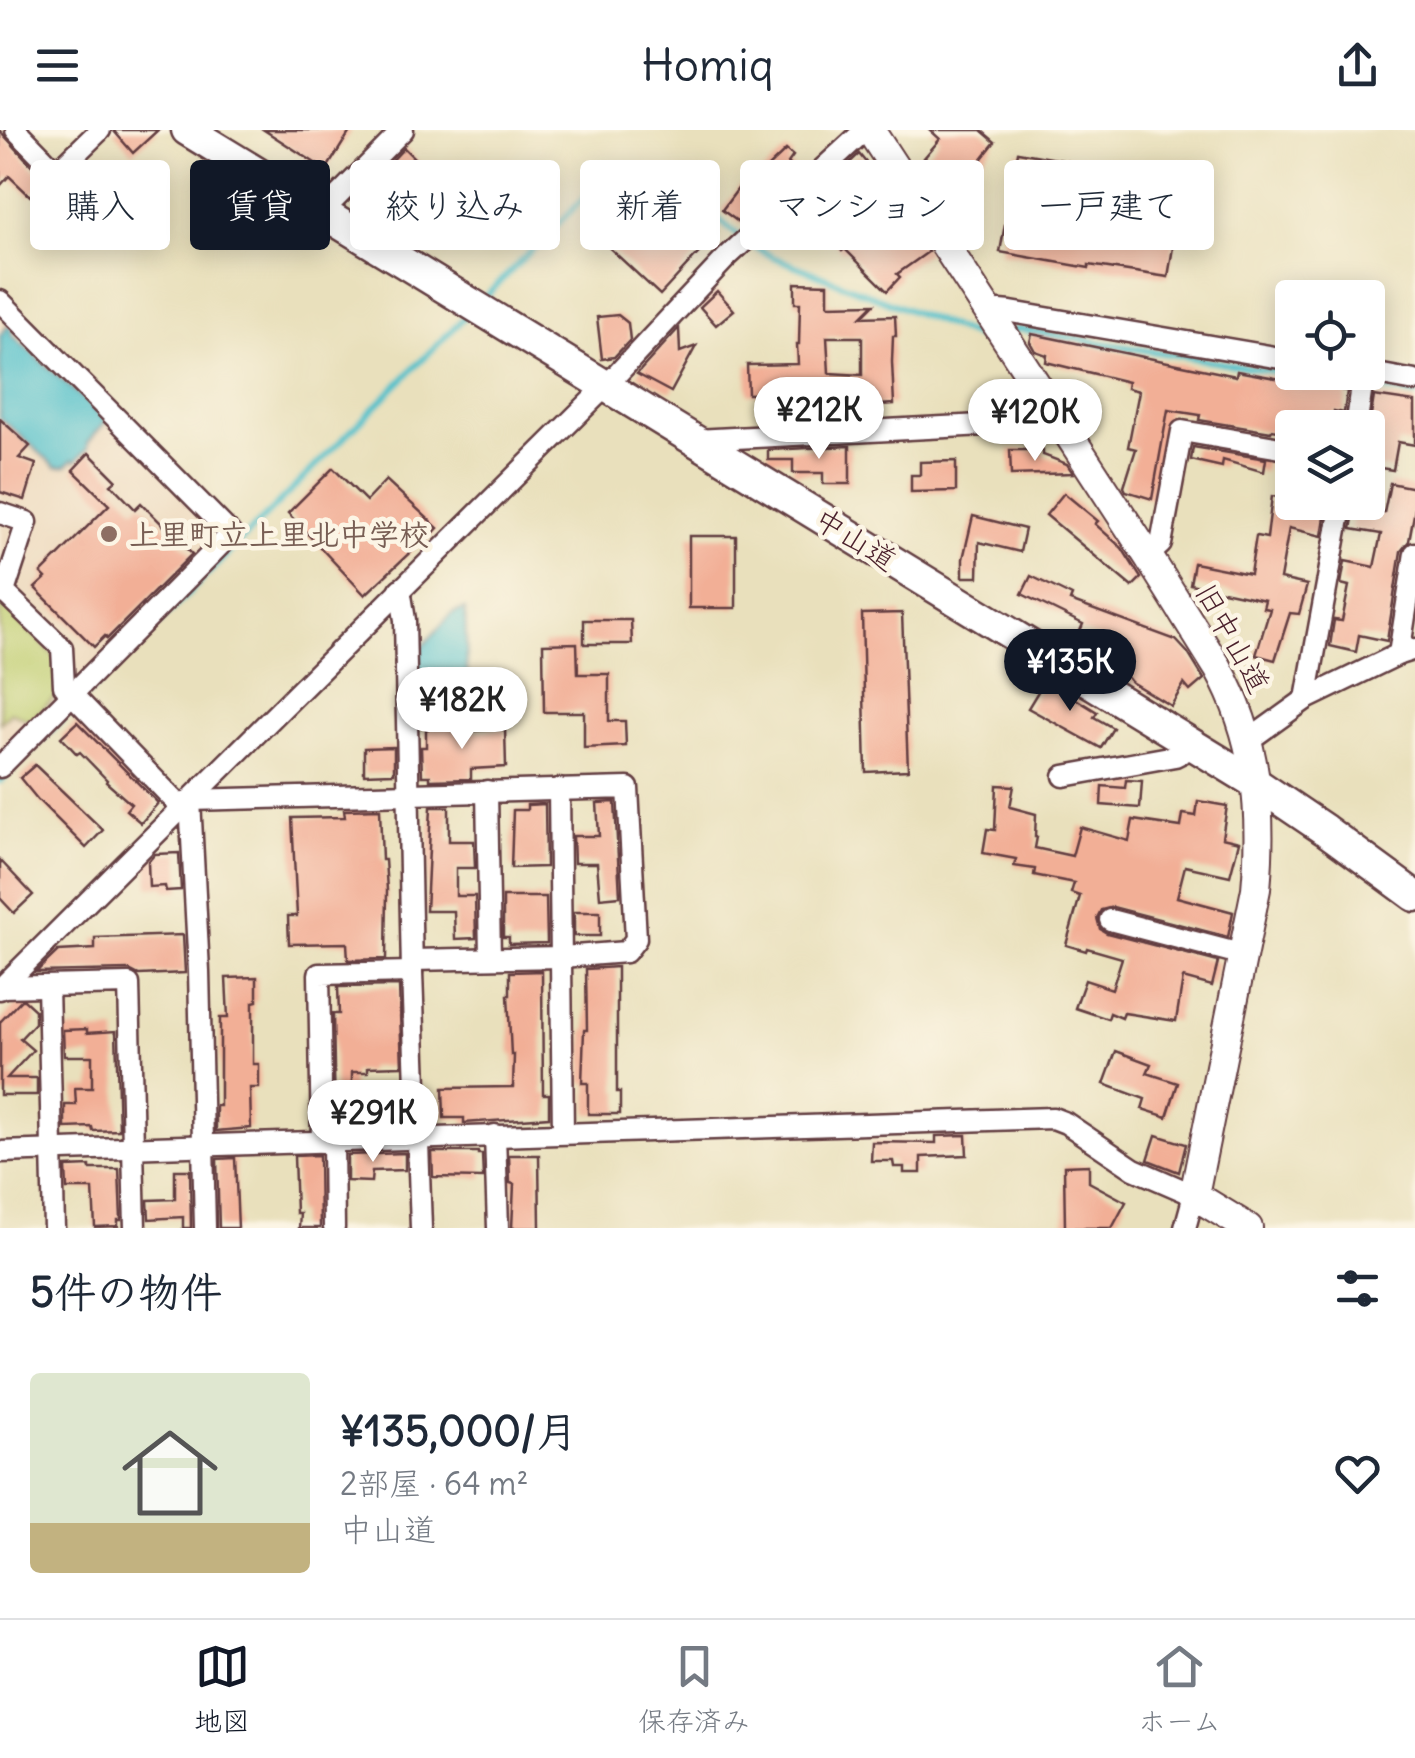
<!DOCTYPE html>
<html lang="ja">
<meta charset="utf-8">
<style>
body{margin:0;font-family:Delius,"Klee One",sans-serif;background:#f6f6f7;color:#1f2937;height:100vh;display:flex;flex-direction:column;font-size:38px;white-space:nowrap}
*{box-sizing:border-box;margin:0}
p{font-size:32px;color:#747a83}
.icon{flex:none;width:55px;height:55px;fill:none;stroke:currentColor;stroke-width:2;stroke-linecap:round;stroke-linejoin:round}
.map{position:relative;height:1098px;overflow:hidden}
.panel{display:flex;flex-direction:column;background:#fff;flex:1}
.panel>*{flex:none}
.hud{position:absolute;left:30px;top:30px;width:1355px;height:90px;display:flex;gap:20px}
.buttons{position:absolute;left:1275px;top:150px;display:grid;gap:20px}
.buttons a{display:grid;place-items:center;width:110px;height:110px;border-radius:10px;background:#fff;box-shadow:0 5px 25px #0003;font-size:50px}
.price{position:absolute;translate:-50% -85px;padding:0 22px;border-radius:35px;background:#fff;color:#222;font-size:32px;line-height:65px;filter:drop-shadow(0 2px 5px #0008)}
.price::after{content:'';position:absolute;left:50%;top:60px;width:30px;height:22px;margin-left:-15px;background:inherit;clip-path:polygon(0 0,100% 0,50% 100%)}
.price.active{background:#111827;color:#fff}
ul{padding:0;list-style:none}
li{display:flex;align-items:center;gap:30px;height:250px;padding:0 30px}
li+li{border-top:2px solid #e0e1e3}
li span{display:grid;place-items:center;flex:none;width:280px;height:200px;border-radius:10px;color:#555}
li>.icon{margin-inline-start:auto}
span .icon{width:120px;height:120px;fill:#fffc;stroke-width:1}
li b{font-size:42px}
h2{display:flex;justify-content:space-between;align-items:center;height:120px;padding:0 30px;font-size:42px}
.chip{padding:0 35px;border-radius:10px;background:#fff;box-shadow:0 5px 25px #0003;font-size:35px;line-height:90px}
.chip.active{background:#111827;color:#fff}
header{display:flex;justify-content:space-between;align-items:center;height:130px;padding:0 30px;background:#fff;font-size:45px;font-weight:600}
.dock{display:flex;justify-content:space-around;align-items:center;height:140px;border-top:2px solid #e0e1e3;background:#fff;font-size:28px;color:#747a83}
.dock a{display:grid;justify-items:center;gap:5px}
.dock .active{color:#111827}
.map>svg:first-child{display:block}
</style>
<header><svg class="icon" aria-label="menu" viewBox="0 0 24 24"><path d="M4 6h16M4 12h16M4 18h16"/></svg>Homiq<svg class="icon" aria-label="share" viewBox="0 0 24 24"><path d="M12 15V3M7 8l5-5 5 5M5 13v7h14v-7"/></svg></header>
<div class="map">
<svg width="1415" height="1098" viewBox="0 0 1415 1098">
<rect width="100%" height="100%" fill="#fcf5e5"/>
<filter id="ink" filterUnits="userSpaceOnUse"><feTurbulence type="fractalNoise" baseFrequency=".01" numOctaves="2"/><feDisplacementMap in="SourceGraphic" scale="20" xChannelSelector="R" yChannelSelector="G"/><feConvolveMatrix kernelMatrix="1 2 1 2 8 2 1 2 1" color-interpolation-filters="sRGB"/></filter>
<filter id="wash" filterUnits="userSpaceOnUse"><feTurbulence type="fractalNoise" baseFrequency=".0048" numOctaves="4" result="noise"/><feDisplacementMap in="SourceGraphic" scale="40" xChannelSelector="R" yChannelSelector="G"/><feGaussianBlur stdDeviation="2.25" result="paint"/><feColorMatrix in="noise" values="0 0 0 0 0 0 0 0 0 0 0 0 0 0 0 0 0 1.4 0 .05"/><feComposite in="paint" operator="in"/></filter>
<g filter="url(#wash)">
<rect width="100%" height="100%" fill="#e9e0bc"/>
<path fill="#ecd7ba" d="M0 179 217 398 219 409 0 630Z"/>
<path fill="#bfcd6f" stroke="#84764d" stroke-width="2.5" d="M0 471 56 527 58 564 30 591 11 582 0 593Z"/>
<g fill="#54c1cb" stroke="#4f707b" stroke-width="2.5">
<path d="M8 196 13 200 11 204 107 290 88 312V318L76 331 73 329 66 336 56 337 0 288V205Z"/>
<path d="M465 479 469 589 418 591 415 525 452 483Z"/>
</g>
<g fill="none" stroke-linecap="round" stroke-linejoin="round">
<g stroke="#54c1cb" stroke-width="6">
<path d="M482 170 596 56C682 22 686 71 746 111 754 117 764 122 773 127L985 210 997 206"/>
<path d="M1009 202 1018 199 1415 265"/>
<path d="M0 651 470 182"/>
</g>
</g>
<g id="blocks">
<g fill="#f2af96" fill-rule="evenodd">
<path d="M113 0H158L133 23Z"/>
<path d="M264 0H351L326 40Z"/>
<path d="M930 0H981L995 12 945 75 931 62 944 46 924 28 940 9Z"/>
<path d="M0 1 45 50 30 66 9 46 0 56Z"/>
<path d="M404 18 459 73 440 92 386 37Z"/>
<path d="M786 20 793 26 788 33 798 43 780 59 773 52 741 94 722 80 740 56 744 60Z"/>
<path d="M1018 22 1184 52 1168 147 1089 135V138L1000 122Z"/>
<path d="M859 24 886 57 897 74 895 75 928 122 897 144 900 147 887 161 845 119 842 121 825 101 867 64 845 37Z"/>
<path d="M608 75 655 119 692 79 718 102 660 165 587 97Z"/>
<path d="M795 153 828 154V175L874 174 861 187 895 186 896 206H893L892 232 894 274 863 276 862 271 793 268V263L748 264 747 235 798 234 797 214H799L800 173H795ZM827 207H862V245L829 243Z"/>
<path d="M717 161 734 180 716 195 700 177Z"/>
<path d="M618 185 628 193 630 210 614 227 602 229 597 187Z"/>
<path d="M679 198 680 222 696 216 671 262 637 244Z"/>
<path d="M1032 204 1236 246 1237 241 1347 261 1344 283 1334 281 1331 298H1292V303L1272 300 1271 302 1199 290 1200 285 1168 280 1152 369 1126 361 1124 357 1136 319 1128 317 1139 261 1127 258 1128 252 1046 232 1047 225 1035 221 1030 212Z"/>
<path d="M1374 266 1415 272V315L1398 312 1393 340 1368 336V305Z"/>
<path d="M0 289 30 316 19 328 36 334 25 370 0 362Z"/>
<path d="M850 316V354H823V343H793V330H768V320Z"/>
<path d="M1193 317 1266 329 1264 342 1223 330 1222 337 1191 330Z"/>
<path d="M1010 320H1043V325L1067 334 1073 343 1011 345Z"/>
<path d="M89 323 116 350 111 354 135 379 141 373 192 424 107 509 105 506 94 517 35 458 46 448 41 443 109 375 73 340Z"/>
<path d="M956 331V361L911 362V345H920V332Z"/>
<path d="M333 338 366 371 386 350 438 398 424 413 422 411 365 465 288 383Z"/>
<path d="M1390 353 1415 358V379L1409 411 1401 421 1387 511 1359 505 1356 522 1330 516 1334 490 1342 491 1349 456 1341 454 1345 431 1374 437 1381 404 1351 399 1355 378 1384 383Z"/>
<path d="M1064 363 1098 391 1095 394 1122 418 1141 448 1132 457 1046 385Z"/>
<path d="M1272 366 1292 369V372L1327 375 1322 406 1289 398 1280 449 1307 455 1299 484 1290 483 1275 530 1256 525 1270 479 1263 478 1265 470 1190 454 1194 433 1250 444 1256 406 1267 408Z"/>
<path d="M973 386 1025 399 1020 422 979 412 978 447H963V429Z"/>
<rect x="689" y="406" width="47" height="72"/>
<path d="M1031 446 1072 466 1070 471 1176 510 1188 523 1204 549 1190 561 1184 554 1171 576 1131 552 1109 525 1121 515 1080 501 1083 494 1022 464Z"/>
<path d="M902 483 908 640 866 642 862 484Z"/>
<path d="M584 490H631L632 514H584Z"/>
<path d="M577 513 578 544H609V591H625L626 616 584 618V582H544L543 514Z"/>
<path d="M1045 550 1097 582 1094 587 1113 598 1101 618 1028 578Z"/>
<path d="M77 592 158 673 141 693 126 680 131 674 106 652 107 650 80 622 77 624 61 607Z"/>
<path d="M469 597V601L505 599 506 637 471 639V649L430 650V646H422L421 617H426V599Z"/>
<path d="M394 617V643L364 644V618Z"/>
<path d="M35 635 103 700 86 718 38 670 20 648Z"/>
<path d="M1126 650 1142 651 1140 678 1101 675 1102 656 1125 658Z"/>
<path d="M997 655 1014 656 1010 677 1036 684 1035 707H1037L1035 718 1072 726 1080 697 1129 711 1133 690 1181 697 1183 684 1196 686 1198 671 1227 676 1222 708 1239 712 1230 746 1185 736 1177 767 1233 782 1228 807 1113 777 1101 780 1097 788 1100 799 1107 803 1218 832 1212 856 1183 848 1176 891 1124 883 1122 888 1110 883 1108 889 1075 878 1085 850 1112 859 1122 828 1087 818 1086 821 1066 815 1080 766 1071 763 1074 753 1034 745 1035 739 1014 736 1016 729 983 723 987 699 995 700Z"/>
<path d="M615 672 620 766 600 768 597 733H574L573 706H599L597 673Z"/>
<path d="M545 674 546 737 511 738 513 680H527V675Z"/>
<path d="M431 677H449V711H474L475 738H456V766H475L476 808 455 809 454 781H426Z"/>
<path d="M380 679 382 730H385L387 760 386 829 348 830 347 813 289 814 288 786H297L292 688 345 687 344 680Z"/>
<path d="M179 723 181 760 166 761 165 756 149 757 148 732 155 724Z"/>
<path d="M0 730 33 765 14 783 0 768Z"/>
<path d="M503 767H546L547 813 509 814V807H503Z"/>
<rect x="574" y="782" width="26" height="24"/>
<path d="M183 805 185 843 139 845 129 840 36 842 58 821 95 819V808Z"/>
<path d="M617 837V962H620V984H588V953H582L584 900H587L586 839Z"/>
<path d="M542 841 543 964H549V987L464 993V988H444L443 958 513 957 514 925H511L508 865H510V842Z"/>
<path d="M257 847V871L253 872V934H259V958H250L251 998 216 1001V976H220V888H228L226 848Z"/>
<path d="M399 856 402 936 368 937V942H352V987L335 988 333 884H339L338 857Z"/>
<path d="M21 870H24L35 880V893L20 909 33 920 7 948H37V965H0V892Z"/>
<path d="M87 899V903L116 901 119 1000 93 1001 92 997 65 998V975H76L75 958H92V926H64L63 900Z"/>
<path d="M1116 921 1151 934 1147 943 1178 953 1167 987 1142 979 1145 969 1104 954Z"/>
<path d="M966 1005 967 1025 921 1027V1043H904V1037H894L893 1031H871L872 1012 936 1013V1006Z"/>
<path d="M1156 1005 1186 1014 1179 1042 1148 1030Z"/>
<path d="M432 1022H478V1024H482L483 1048 433 1047Z"/>
<path d="M405 1023V1040L372 1041 371 1052 347 1051V1025Z"/>
<path d="M319 1025 320 1098H299L300 1083H296L294 1026Z"/>
<path d="M509 1025H539L540 1098H512L514 1054 510 1053Z"/>
<path d="M235 1028 238 1098H219L217 1029Z"/>
<path d="M1089 1035V1052L1126 1072 1112 1098H1065L1064 1036Z"/>
<path d="M90 1036V1039H119L121 1090H118V1096L95 1097 93 1059H67L66 1037Z"/>
<path d="M175 1040H190L191 1098H183V1087L149 1089 148 1070 175 1069Z"/>
</g>
</g>
</g>
<g filter="url(#ink)">
<use href="#blocks" fill-opacity="0" stroke="#623c41" stroke-width="2.5"/>
<g fill="none" stroke-linecap="round" stroke-linejoin="round">
<g stroke="#623c41" stroke-width="25">
<g id="minor">
<path d="M16 0 57 42 100 0"/>
<path d="M322 82 403 0"/>
<path d="M0 171 231 404 0 637"/>
<path d="M993 188 1000 181 1011 182 1292 230"/>
<path d="M1366 242 1415 251"/>
<path d="M1356 298 1364 242"/>
<path d="M696 310 1041 292 1056 286"/>
<path d="M0 383 27 392 4 462 62 518 64 556 182 678"/>
<path d="M1148 426 1161 414 1182 301 1292 320"/>
<path d="M400 459 405 490 412 842 421 1098"/>
<path d="M1399 524 1415 423"/>
<path d="M1306 569 1342 372"/>
<path d="M1249 610 1306 569 1399 524 1415 519"/>
<path d="M1064 646 1175 626 1193 617"/>
<path d="M559 659 563 1003"/>
<path d="M487 661 490 827"/>
<path d="M1110 790 1244 825"/>
<path d="M48 856 54 1098"/>
<path d="M1 857 129 854 135 1098"/>
<path d="M0 859 605 257 727 127 865 0"/>
<path d="M495 1005 498 1098"/>
<path d="M322 1012 319 844 412 842"/>
<path d="M333 1012 334 1098"/>
<path d="M0 1022 1053 988 1066 993 1134 1039 1194 1065 1185 1098"/>
<path d="M205 1098 199 841 190 670 628 658 636 809 626 822 562 827 412 830"/>
</g>
</g>
<g stroke="#623c41" stroke-width="32">
<path id="major" d="M870 0 1148 426 1218 538C1257 608 1263 681 1256 759L1194 1065 1248 1098"/>
</g>
<g stroke="#623c41" stroke-width="35">
<path id="highway" d="M187 0 1257 654 1325 700 1415 766"/>
</g>
<use href="#minor" stroke="#fff" stroke-width="20"/>
<use href="#major" stroke="#fff" stroke-width="28"/>
<use href="#highway" stroke="#fff" stroke-width="30"/>
</g>
</g>
<circle fill="#8d6e63" stroke="#fcf5e5" stroke-width="4" cx="109" cy="404" r="10"/>
<g text-anchor="middle" dominant-baseline="central" stroke-width="9" stroke-linejoin="round" paint-order="stroke">
<g font-size="30" font-weight="bold" fill="#785e54" stroke="#fcf5e5" text-anchor="start">
<text x="129" y="404">上里町立上里北中学校</text>
</g>
<g font-size="30" fill="#4a1f2b" stroke="#fcf5e5">
<text transform="translate(856 409) rotate(32)">中山道</text>
<text transform="translate(1233 508) rotate(61)">旧中山道</text>
</g>
</g>
</svg>
<div class="buttons">
<a><svg class="icon" aria-label="locate" viewBox="0 0 24 24"><circle cx="12" cy="12" r="6"/><path d="M12 2v4M12 18v4M2 12h4M18 12h4"/></svg></a>
<a><svg class="icon" aria-label="layers" viewBox="0 0 24 24"><path d="M12 4l9 5-9 5-9-5zM3 14l9 5 9-5"/></svg></a>
</div>
<b class="price" style="left:819px;top:332px">¥212K</b>
<b class="price" style="left:1035px;top:334px">¥120K</b>
<b class="price active" style="left:1070px;top:584px">¥135K</b>
<b class="price" style="left:462px;top:622px">¥182K</b>
<b class="price" style="left:373px;top:1035px">¥291K</b>
<div class="hud">
<a class="chip">購入</a>
<a class="chip active">賃貸</a>
<a class="chip">絞り込み</a>
<a class="chip">新着</a>
<a class="chip">マンション</a>
<a class="chip">一戸建て</a>
</div>
</div>
<section class="panel">
<h2>5件の物件<svg class="icon" aria-label="filters" viewBox="0 0 24 24"><path d="M4 7h16M4 17h16"/><circle cx="9" cy="7" r="2"/><circle cx="15" cy="17" r="2"/></svg></h2>
<ul>
<li><span style="background:linear-gradient(#dfe7d0 75%,#c2b280 0)"><svg class="icon" aria-label="home" viewBox="0 0 24 24"><path d="M3 11l9-7 9 7M6 9v11h12V9"/></svg></span><div><b>¥135,000/月</b><p>2部屋 · 64 m²</p><p>中山道</p></div><svg class="icon" aria-label="heart" viewBox="0 0 24 24"><path d="M12 20l-8-8c-3-5 5-10 8-4 3-6 11-1 8 4z"/></svg></li>
</ul>
</section>
<nav class="dock">
<a class="active"><svg class="icon" aria-label="map" viewBox="0 0 24 24"><path d="M3 6l6-2 6 2 6-2v14l-6 2-6-2-6 2zM9 4v14M15 6v14"/></svg>地図</a>
<a><svg class="icon" aria-label="saved" viewBox="0 0 24 24"><path d="M7 4h10v16l-5-4-5 4z"/></svg>保存済み</a>
<a><svg class="icon" aria-label="home" viewBox="0 0 24 24"><path d="M3 11l9-7 9 7M6 9v11h12V9"/></svg>ホーム</a>
</nav>
